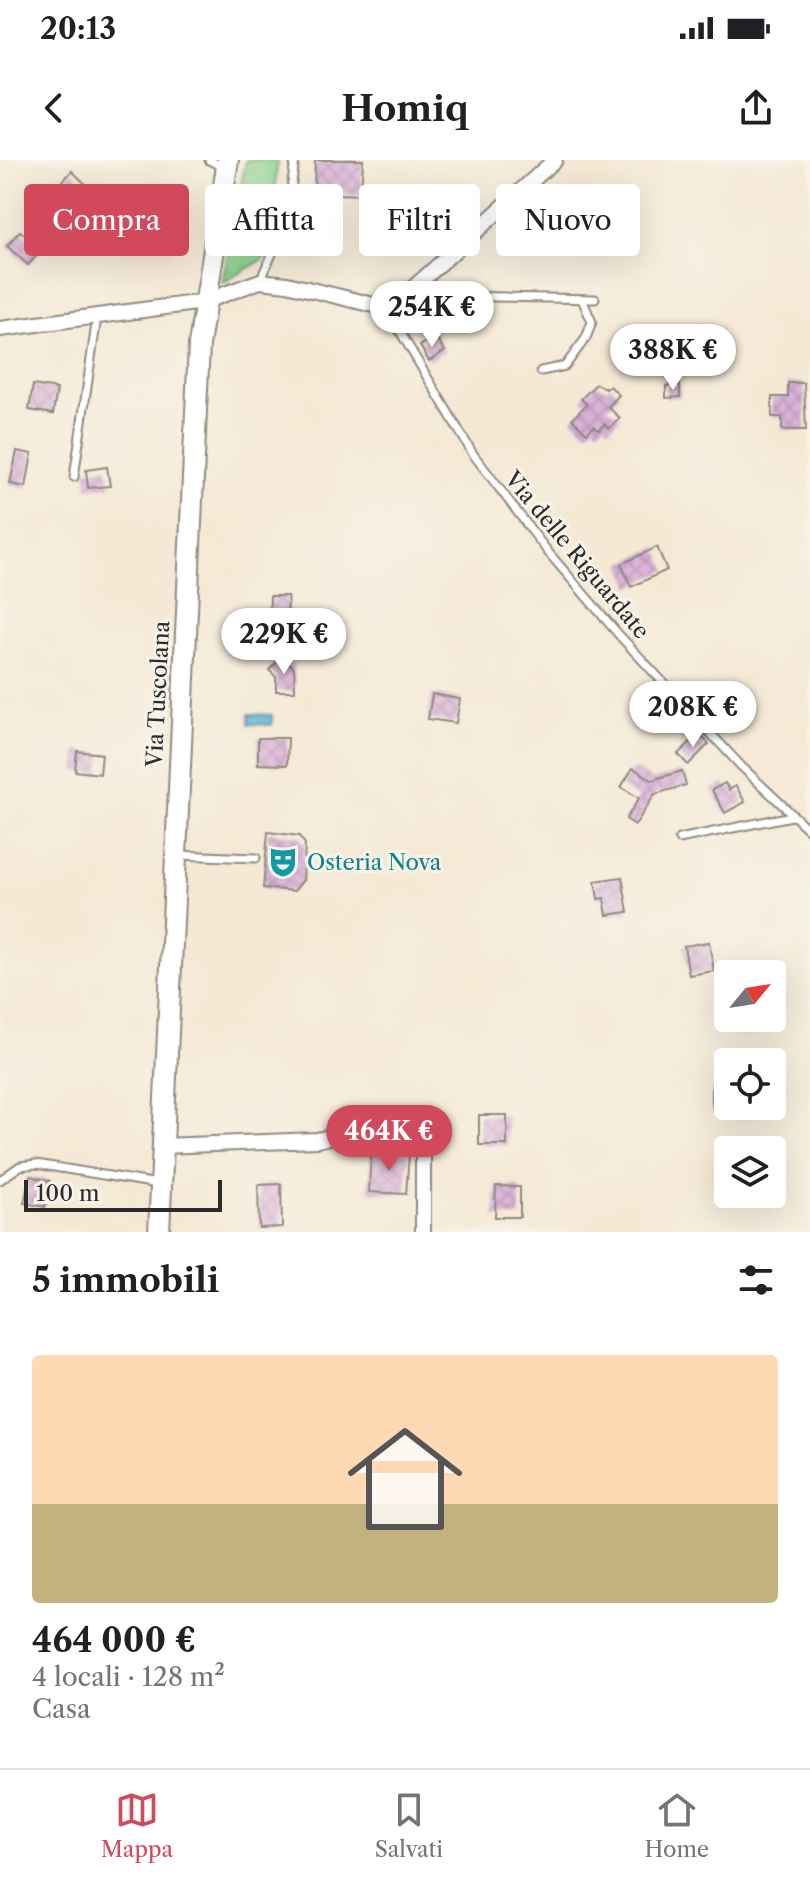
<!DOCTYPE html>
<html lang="it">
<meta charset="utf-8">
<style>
body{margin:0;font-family:"Libre Caslon Text",serif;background:#f2f2f2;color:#202124;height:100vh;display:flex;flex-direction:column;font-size:30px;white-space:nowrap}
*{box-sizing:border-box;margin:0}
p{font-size:26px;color:#757577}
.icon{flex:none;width:44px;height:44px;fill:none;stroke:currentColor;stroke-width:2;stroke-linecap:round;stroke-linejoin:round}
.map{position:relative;height:1072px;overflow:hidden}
.side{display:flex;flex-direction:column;background:#fff;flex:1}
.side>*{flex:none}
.banner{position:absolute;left:24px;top:24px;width:762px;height:72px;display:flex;gap:16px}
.needle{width:52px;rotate:60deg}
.buttons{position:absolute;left:714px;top:800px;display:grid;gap:16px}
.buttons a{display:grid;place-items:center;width:72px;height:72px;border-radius:8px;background:#fff;box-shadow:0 8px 32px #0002;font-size:40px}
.scale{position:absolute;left:24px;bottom:20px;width:198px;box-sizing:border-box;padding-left:8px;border:4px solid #2b2b2b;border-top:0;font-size:22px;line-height:28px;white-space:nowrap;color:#2b2b2b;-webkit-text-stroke:6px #f7f3e8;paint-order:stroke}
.price{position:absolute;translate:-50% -68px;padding:0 18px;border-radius:28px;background:#fff;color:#222;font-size:26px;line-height:52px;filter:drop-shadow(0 2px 4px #0008)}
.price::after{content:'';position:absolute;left:50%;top:48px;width:24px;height:18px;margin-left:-12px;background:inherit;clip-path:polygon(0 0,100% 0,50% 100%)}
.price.active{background:#d1495b;color:#fff}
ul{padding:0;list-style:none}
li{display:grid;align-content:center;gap:16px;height:424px;padding:0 32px}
li span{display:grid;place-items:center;height:248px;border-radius:8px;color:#555}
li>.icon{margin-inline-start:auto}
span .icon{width:144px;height:144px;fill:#fffc;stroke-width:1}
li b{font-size:34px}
h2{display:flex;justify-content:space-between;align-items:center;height:96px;padding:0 32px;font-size:34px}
.chip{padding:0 28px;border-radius:8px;background:#fff;box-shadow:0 8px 32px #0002;font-size:28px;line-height:72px}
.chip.active{background:#d1495b;color:#fff}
.status{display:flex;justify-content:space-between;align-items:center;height:56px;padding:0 40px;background:#fff;direction:ltr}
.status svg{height:22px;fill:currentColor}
header{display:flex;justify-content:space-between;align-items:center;height:104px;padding:0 32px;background:#fff;font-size:36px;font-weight:800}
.tabs{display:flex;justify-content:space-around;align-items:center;height:112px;border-top:2px solid #e0e0e0;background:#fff;font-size:22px;color:#757577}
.tabs a{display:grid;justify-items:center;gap:4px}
.tabs .active{color:#d1495b}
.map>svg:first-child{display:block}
</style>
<div class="status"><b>20:13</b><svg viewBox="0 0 49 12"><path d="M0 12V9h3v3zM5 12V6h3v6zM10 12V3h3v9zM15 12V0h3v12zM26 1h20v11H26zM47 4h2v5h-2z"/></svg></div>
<header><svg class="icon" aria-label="back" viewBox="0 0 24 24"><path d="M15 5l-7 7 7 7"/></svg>Homiq<svg class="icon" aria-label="share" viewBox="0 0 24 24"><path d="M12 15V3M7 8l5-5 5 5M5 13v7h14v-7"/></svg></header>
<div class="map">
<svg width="810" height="1072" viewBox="0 0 810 1072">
<defs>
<pattern id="grass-tufts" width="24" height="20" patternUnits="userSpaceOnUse" patternTransform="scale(2)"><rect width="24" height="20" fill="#8cd48f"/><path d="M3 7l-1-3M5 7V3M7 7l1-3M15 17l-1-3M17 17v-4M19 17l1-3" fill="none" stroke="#79b67c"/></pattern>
<pattern id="water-ripples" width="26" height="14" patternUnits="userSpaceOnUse" patternTransform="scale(2)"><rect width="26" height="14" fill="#5ab5d8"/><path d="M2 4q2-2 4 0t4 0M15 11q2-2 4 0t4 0" fill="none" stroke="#4b93af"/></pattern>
<pattern id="building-cross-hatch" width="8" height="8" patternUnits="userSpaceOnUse" patternTransform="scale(2)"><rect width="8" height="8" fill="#dab1d8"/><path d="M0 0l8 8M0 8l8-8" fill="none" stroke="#bb98ba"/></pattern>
</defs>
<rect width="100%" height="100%" fill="#f7f3e8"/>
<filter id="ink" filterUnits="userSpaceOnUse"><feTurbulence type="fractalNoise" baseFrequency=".0125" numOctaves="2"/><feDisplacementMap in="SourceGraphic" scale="16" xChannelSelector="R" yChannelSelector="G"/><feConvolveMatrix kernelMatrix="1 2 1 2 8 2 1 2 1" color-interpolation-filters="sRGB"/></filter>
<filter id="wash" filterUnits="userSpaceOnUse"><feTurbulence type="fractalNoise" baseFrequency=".006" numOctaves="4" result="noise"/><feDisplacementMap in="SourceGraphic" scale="32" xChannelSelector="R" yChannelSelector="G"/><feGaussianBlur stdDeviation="1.8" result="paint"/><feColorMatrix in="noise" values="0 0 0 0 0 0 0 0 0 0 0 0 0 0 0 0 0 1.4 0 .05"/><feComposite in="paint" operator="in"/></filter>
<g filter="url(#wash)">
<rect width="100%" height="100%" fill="#f5e9d5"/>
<path fill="url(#grass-tufts)" stroke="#5c805d" stroke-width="2" d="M246 0H277L273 83 262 100 222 123Z"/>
<path fill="url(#water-ripples)" stroke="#427082" stroke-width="2" d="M249 554 272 555V565L249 564Z"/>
<g id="blocks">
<g fill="url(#building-cross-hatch)">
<path d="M315 0H363L361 35 314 33Z"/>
<path d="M72 11 97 35 71 62 46 39Z"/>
<path d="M166 37 178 38V55L166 54Z"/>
<path d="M42 62 56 75 28 105 7 86 20 71 28 78Z"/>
<path d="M435 176 445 191 429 201 420 186Z"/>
<path d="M788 223H804L806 270H782V257H772V237H788Z"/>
<path d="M596 224 606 229 610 226 619 235 608 247 620 258 609 269 604 264 599 270 594 266 587 273 572 259 587 244 581 239Z"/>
<path d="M33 225 57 229 53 254 29 250Z"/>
<path d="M680 225V237L666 238V226Z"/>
<path d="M17 291 32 294 26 327 10 324Z"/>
<path d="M107 307 110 326 88 328 86 310Z"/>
<path d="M657 387 667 410 631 427 621 404Z"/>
<path d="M270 436H288L287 463 269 462Z"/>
<path d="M283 496 294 508 295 531H276V517L269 510Z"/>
<path d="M432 534 460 539 456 563 428 559Z"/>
<path d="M699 574 709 584 688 605 678 594Z"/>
<path d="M258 578H288L287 605 258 604Z"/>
<path d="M77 591 102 594 100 614 75 611Z"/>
<path d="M633 608 652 620 682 611 686 625 655 634 635 665 626 659 639 638 621 627Z"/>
<path d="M725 623 729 630 736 626 745 642 725 653 712 630Z"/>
<path d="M268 672 299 676 305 684 303 720 294 731 263 728Z"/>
<path d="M622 717 628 752 607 755 604 738 598 739 595 721Z"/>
<path d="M709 782 714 811 689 815 684 786Z"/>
<path d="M728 928V948L713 950 711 930Z"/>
<rect x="479" y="955" width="28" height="30"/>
<path d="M371 991 409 994 406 1034 369 1032Z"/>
<path d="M30 1016 50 1021 45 1047 24 1043Z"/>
<path d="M281 1024 282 1067 259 1068 258 1025Z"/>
<path d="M496 1026 520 1027V1057H495Z"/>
</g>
</g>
</g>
<g filter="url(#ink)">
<use href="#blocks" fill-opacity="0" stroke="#908a80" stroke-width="2"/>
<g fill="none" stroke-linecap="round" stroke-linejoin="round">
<g stroke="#908a80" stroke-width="11">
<g id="lane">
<path d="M209 0 225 8"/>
<path d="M260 121 287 60 295 0"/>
<path d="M408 135 595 139"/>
<path d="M386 148 473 294 548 392 619 475 741 606 810 671"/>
<path d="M541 211 565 206 586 178 592 162 582 139"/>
<path d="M74 317 97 157"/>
<path d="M679 679 792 656"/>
<path d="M177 695 256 698"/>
<path d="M0 1020 20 1006 36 1004 158 1024"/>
</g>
</g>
<g stroke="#908a80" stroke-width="18">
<g id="street">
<path d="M0 169 203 142 260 121 287 124 386 148 401 139 555 0"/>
<path d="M162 986 317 980 415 958 423 973V1072"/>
</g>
</g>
<g stroke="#908a80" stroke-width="24">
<path id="secondary" d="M159 1072 199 185 228 0"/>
</g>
<use href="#lane" stroke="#fff" stroke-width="7"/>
<use href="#street" stroke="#fff" stroke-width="14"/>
<use href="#secondary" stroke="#fff" stroke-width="20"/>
</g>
</g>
<defs>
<g id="theatre-bare" transform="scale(2.4)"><path d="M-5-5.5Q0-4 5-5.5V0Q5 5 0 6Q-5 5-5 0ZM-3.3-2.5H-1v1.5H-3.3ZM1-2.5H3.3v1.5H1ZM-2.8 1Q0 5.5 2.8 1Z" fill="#0f9aa8" stroke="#f7f3e8" stroke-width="2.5" paint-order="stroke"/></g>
</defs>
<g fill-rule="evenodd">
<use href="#theatre-bare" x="283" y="702"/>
</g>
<g text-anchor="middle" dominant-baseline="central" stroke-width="6" stroke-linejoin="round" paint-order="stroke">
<g font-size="22" fill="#2b2b2b" stroke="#f7f3e8">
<text transform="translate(577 395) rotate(50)">Via delle Riguardate</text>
<text transform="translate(158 534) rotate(-87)">Via Tuscolana</text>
</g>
<g font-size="22" fill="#0d838f" stroke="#f7f3e8" text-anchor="start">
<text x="307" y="702">Osteria Nova</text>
</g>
</g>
</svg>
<div class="buttons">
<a><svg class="needle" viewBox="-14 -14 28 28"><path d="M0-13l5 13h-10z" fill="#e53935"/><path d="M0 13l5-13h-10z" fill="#757577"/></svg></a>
<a><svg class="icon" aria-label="locate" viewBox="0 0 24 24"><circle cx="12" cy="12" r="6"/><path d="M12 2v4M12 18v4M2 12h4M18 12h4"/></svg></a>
<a><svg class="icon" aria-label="layers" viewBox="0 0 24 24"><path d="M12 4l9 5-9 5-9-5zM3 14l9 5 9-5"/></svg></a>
</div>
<div class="scale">100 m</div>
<b class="price" style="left:432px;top:189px">254K €</b>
<b class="price" style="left:673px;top:232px">388K €</b>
<b class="price" style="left:284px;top:516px">229K €</b>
<b class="price" style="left:693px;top:589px">208K €</b>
<b class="price active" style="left:389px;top:1013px">464K €</b>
<div class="banner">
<a class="chip active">Compra</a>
<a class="chip">Affitta</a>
<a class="chip">Filtri</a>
<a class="chip">Nuovo</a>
</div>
</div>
<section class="side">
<h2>5 immobili<svg class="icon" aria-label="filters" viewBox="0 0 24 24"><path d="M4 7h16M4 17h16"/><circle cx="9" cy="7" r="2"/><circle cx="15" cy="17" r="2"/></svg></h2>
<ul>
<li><span style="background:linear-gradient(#ffd9b3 60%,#c2b280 0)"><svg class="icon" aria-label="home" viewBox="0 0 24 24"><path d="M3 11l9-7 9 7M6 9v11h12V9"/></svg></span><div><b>464 000 €</b><p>4 locali · 128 m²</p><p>Casa</p></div></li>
</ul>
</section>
<nav class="tabs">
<a class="active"><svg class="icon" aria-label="map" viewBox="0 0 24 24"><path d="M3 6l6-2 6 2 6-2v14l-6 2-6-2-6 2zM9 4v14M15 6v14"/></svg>Mappa</a>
<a><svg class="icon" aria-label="saved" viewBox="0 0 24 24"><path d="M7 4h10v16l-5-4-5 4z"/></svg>Salvati</a>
<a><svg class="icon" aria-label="home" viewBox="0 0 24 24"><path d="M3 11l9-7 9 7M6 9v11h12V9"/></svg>Home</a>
</nav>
